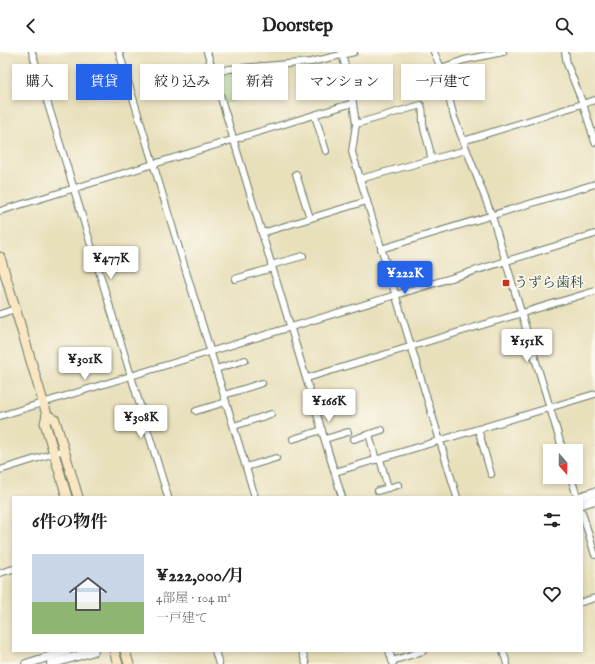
<!DOCTYPE html>
<html lang="ja">
<meta charset="utf-8">
<style>
body{margin:0;font-family:"IM FELL English","Noto Serif JP",serif;background:#f6f6f6;color:#222;height:100vh;display:flex;flex-direction:column;font-size:15px;white-space:nowrap}
*{box-sizing:border-box;margin:0}
p{font-size:13px;color:#767676}
.icon{flex:none;width:22px;height:22px;fill:none;stroke:currentColor;stroke-width:2;stroke-linecap:round;stroke-linejoin:round}
.map{position:relative;flex:1;overflow:hidden}
.sheet{position:absolute;left:12px;top:444px;width:571px;height:156px;display:flex;flex-direction:column;background:#fff;border-radius:0px;box-shadow:0 2px 6px #0003}
.sheet>*{flex:none}
.hud{position:absolute;left:12px;top:12px;width:571px;height:36px;display:flex;gap:8px}
.needle{width:26px;rotate:160deg}
.buttons{position:absolute;left:543px;top:392px;display:grid;gap:8px}
.buttons a{display:grid;place-items:center;width:40px;height:40px;border-radius:0px;background:#fff;box-shadow:0 2px 6px #0003;font-size:20px}
.price{position:absolute;translate:-50% -34px;padding:0 9px;border-radius:4px;background:#fff;color:#222;font-size:13px;line-height:26px;filter:drop-shadow(0 1px 2px #0008)}
.price::after{content:'';position:absolute;left:50%;top:24px;width:12px;height:9px;margin-left:-6px;background:inherit;clip-path:polygon(0 0,100% 0,50% 100%)}
.price.active{background:#2563eb;color:#fff}
ul{padding:0;list-style:none}
li{display:flex;align-items:center;gap:12px;height:100px;padding:0 20px}
li span{display:grid;place-items:center;flex:none;width:112px;height:80px;border-radius:0px;color:#555}
li>.icon{margin-inline-start:auto}
span .icon{width:48px;height:48px;fill:#fffc;stroke-width:1}
li b{font-size:17px}
h2{display:flex;justify-content:space-between;align-items:center;height:48px;padding:0 20px;font-size:17px}
.pill{padding:0 14px;border-radius:0px;background:#fff;box-shadow:0 2px 6px #0003;font-size:14px;line-height:36px}
.pill.active{background:#2563eb;color:#fff}
header{display:flex;justify-content:space-between;align-items:center;height:52px;padding:0 20px;background:#fff;font-size:18px;font-weight:800}
.map>svg:first-child{display:block}
</style>
<header><svg class="icon" aria-label="back" viewBox="0 0 24 24"><path d="M15 5l-7 7 7 7"/></svg>Doorstep<svg class="icon" aria-label="search" viewBox="0 0 24 24"><circle cx="10" cy="10" r="6"/><path d="M15 15l6 6"/></svg></header>
<div class="map">
<svg width="595" height="612" viewBox="0 0 595 612">
<rect width="100%" height="100%" fill="#fbf7ec"/>
<filter id="ink" filterUnits="userSpaceOnUse"><feTurbulence type="fractalNoise" baseFrequency=".025" numOctaves="2"/><feDisplacementMap in="SourceGraphic" scale="8" xChannelSelector="R" yChannelSelector="G"/><feConvolveMatrix kernelMatrix="1 2 1 2 8 2 1 2 1" color-interpolation-filters="sRGB"/></filter>
<filter id="wash" filterUnits="userSpaceOnUse"><feTurbulence type="fractalNoise" baseFrequency=".012" numOctaves="4" result="noise"/><feDisplacementMap in="SourceGraphic" scale="16" xChannelSelector="R" yChannelSelector="G"/><feGaussianBlur stdDeviation="0.9" result="paint"/><feColorMatrix in="noise" values="0 0 0 0 0 0 0 0 0 0 0 0 0 0 0 0 0 1.4 0 .05"/><feComposite in="paint" operator="in"/></filter>
<g filter="url(#wash)">
<rect width="100%" height="100%" fill="#e8e0bb"/>
<path fill="#93c272" stroke="#598053" d="M253 17 260 42 226 51 217 22 233 18Z"/>
</g>
<g filter="url(#ink)">
<g fill="none" stroke-linecap="round" stroke-linejoin="round">
<g stroke="#657663" stroke-width="8">
<g id="minor">
<path d="M32 0 168 445"/>
<path d="M119 0 255 445"/>
<path d="M207 0 342 445"/>
<path d="M342 0 353 51 356 72 421 53C424 59 422 62 423 69 423 81 431 94 431 107"/>
<path d="M434 0 441 16 454 65 492 164 563 399"/>
<path d="M565 0 567 12 583 52 595 90"/>
<path d="M441 16 464 8 503 0"/>
<path d="M214 21 229 17 311 10 354 0"/>
<path d="M178 37 215 25"/>
<path d="M315 64 326 99"/>
<path d="M356 72 352 100 457 445"/>
<path d="M463 89 595 48"/>
<path d="M296 122 310 166"/>
<path d="M360 127 466 98"/>
<path d="M0 159 353 51"/>
<path d="M262 181 367 149"/>
<path d="M381 197 595 132"/>
<path d="M271 213 303 204"/>
<path d="M235 227 272 216"/>
<path d="M0 262 15 257"/>
<path d="M216 317 245 308"/>
<path d="M307 326 595 239"/>
<path d="M224 343 262 331"/>
<path d="M196 359 226 350"/>
<path d="M0 364 595 182"/>
<path d="M234 374 271 362"/>
<path d="M478 377 491 422"/>
<path d="M369 382 376 408"/>
<path d="M293 387 322 378"/>
<path d="M325 387 348 380"/>
<path d="M354 387 382 378"/>
<path d="M380 407 388 436"/>
<path d="M246 415 276 406"/>
<path d="M0 418 64 398"/>
<path d="M335 420 595 342"/>
<path d="M571 425 577 445"/>
<path d="M378 439 398 433"/>
<path d="M582 460 595 503"/>
<path d="M0 521 13 517"/>
<path d="M582 550 595 546"/>
<path d="M215 599 219 612"/>
<path d="M302 599 306 612"/>
<path d="M389 599 393 611"/>
<path d="M503 599 507 612"/>
<path d="M392 609 423 599"/>
</g>
</g>
<g stroke="#657663" stroke-width="10">
<g id="tertiary">
<path d="M579 445 595 440"/>
<path d="M582 452 595 448"/>
<path d="M26 612 67 599"/>
<path d="M51 612 94 599"/>
</g>
</g>
<g stroke="#657663" stroke-width="11">
<g id="secondary">
<path d="M0 205 47 363 45 371 67 445"/>
<path d="M47 363 55 368 78 445"/>
<path d="M114 599 118 612"/>
<path d="M125 599 129 612"/>
</g>
</g>
<use href="#minor" stroke="#fff" stroke-width="6"/>
<use href="#tertiary" stroke="#fff" stroke-width="8"/>
<use href="#secondary" stroke="#f9e7c3" stroke-width="9"/>
</g>
</g>
<rect fill="#c8321e" stroke="#fbf7ec" stroke-width="1.5" x="502" y="227" width="8" height="8" rx="2"/>
<g text-anchor="middle" dominant-baseline="central" stroke-width="3.5" stroke-linejoin="round" paint-order="stroke">
<g font-size="14" fill="#1f3d34" stroke="#fbf7ec" text-anchor="start">
<text x="514" y="231">うずら歯科</text>
</g>
</g>
</svg>
<div class="buttons">
<a><svg class="needle" viewBox="-14 -14 28 28"><path d="M0-13l5 13h-10z" fill="#e53935"/><path d="M0 13l5-13h-10z" fill="#767676"/></svg></a>
</div>
<b class="price" style="left:111px;top:228px">¥477K</b>
<b class="price active" style="left:405px;top:243px">¥222K</b>
<b class="price" style="left:527px;top:311px">¥151K</b>
<b class="price" style="left:85px;top:329px">¥301K</b>
<b class="price" style="left:329px;top:371px">¥166K</b>
<b class="price" style="left:141px;top:387px">¥308K</b>
<div class="hud">
<a class="pill">購入</a>
<a class="pill active">賃貸</a>
<a class="pill">絞り込み</a>
<a class="pill">新着</a>
<a class="pill">マンション</a>
<a class="pill">一戸建て</a>
</div>
<section class="sheet">
<h2>6件の物件<svg class="icon" aria-label="filters" viewBox="0 0 24 24"><path d="M4 7h16M4 17h16"/><circle cx="9" cy="7" r="2"/><circle cx="15" cy="17" r="2"/></svg></h2>
<ul>
<li><span style="background:linear-gradient(#c9d6e8 60%,#8fb573 0)"><svg class="icon" aria-label="home" viewBox="0 0 24 24"><path d="M3 11l9-7 9 7M6 9v11h12V9"/></svg></span><div><b>¥222,000/月</b><p>4部屋 · 104 m²</p><p>一戸建て</p></div><svg class="icon" aria-label="heart" viewBox="0 0 24 24"><path d="M12 20l-8-8c-3-5 5-10 8-4 3-6 11-1 8 4z"/></svg></li>
</ul>
</section>
</div>
